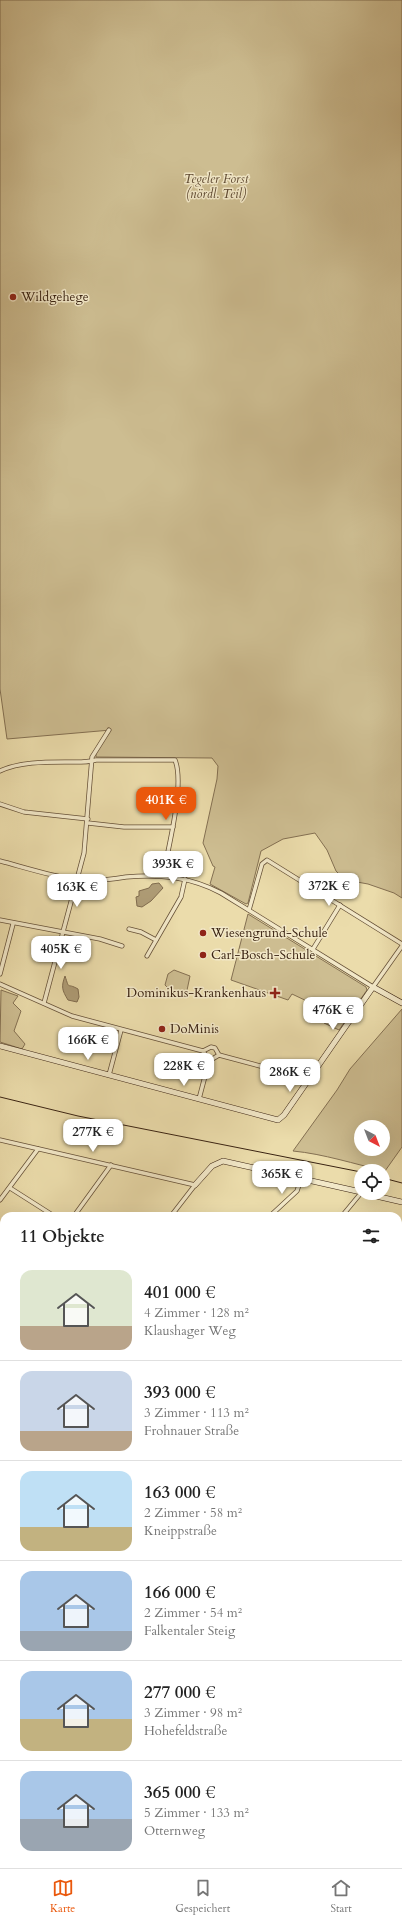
<!DOCTYPE html>
<html lang="de">
<meta charset="utf-8">
<style>
body{margin:0;font-family:Cardo,serif;background:#f2f2f2;color:#222;height:100vh;display:flex;flex-direction:column;font-size:15px;white-space:nowrap}
*{box-sizing:border-box;margin:0}
p{font-size:13px;color:#767676}
.icon{flex:none;width:22px;height:22px;fill:none;stroke:currentColor;stroke-width:2;stroke-linecap:round;stroke-linejoin:round}
.map{position:relative;flex:1;overflow:hidden}
.sheet{position:absolute;left:0px;top:1212px;width:402px;height:656px;display:flex;flex-direction:column;background:#fff;border-radius:12px 12px 0 0;box-shadow:0 4px 16px #0002}
.sheet>*{flex:none}
.needle{width:26px;rotate:138deg}
.fabs{position:absolute;left:354px;top:1120px;display:grid;gap:8px}
.fabs a{display:grid;place-items:center;width:36px;height:36px;border-radius:50%;background:#fff;box-shadow:0 4px 16px #0002;font-size:20px}
.price{position:absolute;translate:-50% -34px;padding:0 9px;border-radius:8px;background:#fff;color:#222;font-size:13px;line-height:26px;filter:drop-shadow(0 1px 2px #0008)}
.price::after{content:'';position:absolute;left:50%;top:24px;width:12px;height:9px;margin-left:-6px;background:inherit;clip-path:polygon(0 0,100% 0,50% 100%)}
.price.selected{background:#ea580c;color:#fff}
ul{padding:0;list-style:none}
li{display:flex;align-items:center;gap:12px;height:100px;padding:0 20px}
li+li{border-top:1px solid #e0e0e0}
li span{display:grid;place-items:center;flex:none;width:112px;height:80px;border-radius:12px;color:#555}
li>.icon{margin-inline-start:auto}
span .icon{width:48px;height:48px;fill:#fffc;stroke-width:1}
li b{font-size:17px}
h2{display:flex;justify-content:space-between;align-items:center;height:48px;padding:0 20px;font-size:17px}
.tab-bar{display:flex;justify-content:space-around;align-items:center;height:56px;border-top:1px solid #e0e0e0;background:#fff;font-size:11px;color:#767676}
.tab-bar a{display:grid;justify-items:center;gap:2px}
.tab-bar .selected{color:#ea580c}
.map>svg:first-child{display:block}
</style>
<div class="map">
<svg width="402" height="1868" viewBox="0 0 402 1868">
<rect width="100%" height="100%" fill="#ebdcab"/>
<filter id="stains"><feTurbulence type="fractalNoise" baseFrequency=".005" numOctaves="4"/><feColorMatrix values="0 0 0 0 .2 0 0 0 0 .09 0 0 0 0 .02 0 0 0 .5 -.17"/></filter>
<radialGradient id="worn" r=".72"><stop offset=".6" stop-color="#630" stop-opacity="0"/><stop offset="1" stop-color="#630" stop-opacity=".3"/></radialGradient>
<g fill="#cdbd91" stroke="#847052" fill-rule="evenodd">
<path d="M0 0H402V898L394 893 368 884 346 880 341 876 336 871 327 850 315 833 283 839 261 851 248 903 246 904 210 884 215 867 213 866 203 843 217 779 218 766 212 758 96 757V752L111 730 7 739 0 689Z"/>
<path d="M248 914 366 987 367 990 339 1030 324 1023 328 1011 292 994 288 1000 231 980Z"/>
<path d="M174 970 190 976 186 995 168 988 165 985 168 974Z"/>
<path d="M1 990 18 996 13 1003 21 1011 14 1031 25 1044 22 1049 0 1042Z"/>
<path d="M402 1009V1147L385 1171C354 1164 324 1154 293 1151L337 1090 350 1069ZM361 1127H383V1149H361Z"/>
<path d="M4 1804V1864H7L3 1868H0V1807Z"/>
</g>
<g fill="#af9d77" stroke="#806c4f">
<path d="M159 883 163 888 151 901 142 907 137 906 136 897 139 896V891L149 888 152 884Z"/>
<path d="M65 976C70 991 66 982 78 989L79 997 77 1002 68 1000C62 990 61 987 65 976Z"/>
</g>
<g fill="none" stroke-linecap="round" stroke-linejoin="round">
<g stroke="#665138" stroke-width="5">
<g id="street">
<path d="M0 771C20 762 43 762 65 762 76 762 85 763 96 760H175C185 784 168 849 163 876"/>
<path d="M0 804 24 812 88 819"/>
<path d="M88 823 124 827H173"/>
<path d="M0 861C27 868 59 879 87 880 100 881 113 879 126 877 160 874 191 877 221 893L373 987 402 946"/>
<path d="M249 910 262 864 267 860 402 944"/>
<path d="M0 920 100 939 122 946"/>
<path d="M129 929 141 932 156 940"/>
<path d="M313 949 340 905"/>
<path d="M147 956 181 897 185 879"/>
<path d="M0 974 13 924"/>
<path d="M0 984 72 1016 203 1051 209 1061"/>
<path d="M44 1003 84 853 92 757 109 730"/>
<path d="M203 1051 211 1047 215 1048 219 1055"/>
<path d="M209 1061 219 1055 309 1079"/>
<path d="M109 1075 121 1030"/>
<path d="M199 1099 209 1061"/>
<path d="M0 1140 195 1185 171 1216"/>
<path d="M10 1188 54 1216"/>
<path d="M0 1200 38 1149"/>
<path d="M74 1216 111 1165"/>
<path d="M270 1216 297 1191 301 1179"/>
<path d="M342 1216 361 1193"/>
<path d="M398 1252 402 1248"/>
<path d="M398 1286H402"/>
<path d="M0 1290 4 1293"/>
<path d="M0 1313 4 1308"/>
<path d="M398 1348 402 1349"/>
<path d="M0 1384 4 1387"/>
<path d="M398 1390 402 1388"/>
<path d="M0 1437 4 1432"/>
<path d="M398 1507 402 1506"/>
<path d="M0 1517 4 1512"/>
<path d="M398 1554 402 1545"/>
<path d="M0 1558 4 1554"/>
<path d="M398 1593 402 1591"/>
<path d="M398 1603 402 1605"/>
<path d="M0 1624 4 1619"/>
<path d="M398 1641 402 1640"/>
<path d="M398 1694H402"/>
<path d="M0 1710 4 1713"/>
<path d="M0 1735 4 1725"/>
<path d="M398 1842 402 1837"/>
<path d="M183 1864 187 1868"/>
<path d="M288 1864 292 1868"/>
<path d="M389 1864 394 1868"/>
<path d="M21 1868 24 1866 27 1868"/>
<path d="M207 1868 210 1864"/>
<path d="M376 1868 380 1864"/>
</g>
</g>
<g stroke="#3a2312" stroke-width="6">
<g id="secondary">
<path d="M0 1046 278 1120 284 1115 373 987 402 1003"/>
<path d="M195 1185 212 1166 223 1161 361 1192"/>
<path d="M363 1193 402 1202"/>
<path d="M0 1686 4 1682"/>
<path d="M162 1864 163 1868"/>
</g>
</g>
<g stroke="#3a2312" stroke-width="7">
<g id="primary">
<path d="M0 1548 4 1550"/>
<path d="M398 1760 402 1763"/>
</g>
</g>
<use href="#street" stroke="#f2e8c8" stroke-width="3.5"/>
<use href="#secondary" stroke="#f2e8c8" stroke-width="5"/>
<use href="#primary" stroke="#ebdcab" stroke-width="5.5"/>
<g stroke="#3a2312" stroke-width="1">
<path d="M0 1097 78 1116 361 1172"/>
<path d="M383 1178 402 1183"/>
</g>
</g>
<g fill="#8f2418" stroke="#f2e8c8" stroke-width="1.5">
<circle cx="13" cy="297" r="4"/>
<circle cx="203" cy="933" r="4"/>
<circle cx="203" cy="955" r="4"/>
<path d="M273 987h4v4h4v4h-4v4h-4v-4h-4v-4h4z"/>
<circle cx="162" cy="1029" r="4"/>
</g>
<g text-anchor="middle" dominant-baseline="central" stroke-width="3" stroke-linejoin="round" paint-order="stroke">
<g font-size="13" font-style="italic" fill="#5f4a32" stroke="#f2e8c8">
<text x="216" y="179">Tegeler Forst<tspan x="216" dy="15">(nördl. Teil)</tspan></text>
</g>
<g font-size="13" fill="#3a2312" stroke="#f2e8c8" text-anchor="start">
<text x="21" y="297">Wildgehege</text>
<text x="211" y="933">Wiesengrund-Schule</text>
<text x="211" y="955">Carl-Bosch-Schule</text>
<text x="266" y="993" text-anchor="end">Dominikus-Krankenhaus</text>
<text x="170" y="1029">DoMinis</text>
</g>
</g>
<rect width="100%" height="100%" filter="url(#stains)"/>
<rect width="100%" height="100%" fill="url(#worn)"/>
</svg>
<div class="fabs">
<a><svg class="needle" viewBox="-14 -14 28 28"><path d="M0-13l5 13h-10z" fill="#e53935"/><path d="M0 13l5-13h-10z" fill="#767676"/></svg></a>
<a><svg class="icon" aria-label="locate" viewBox="0 0 24 24"><circle cx="12" cy="12" r="6"/><path d="M12 2v4M12 18v4M2 12h4M18 12h4"/></svg></a>
</div>
<b class="price selected" style="left:166px;top:821px">401K €</b>
<b class="price" style="left:173px;top:885px">393K €</b>
<b class="price" style="left:329px;top:907px">372K €</b>
<b class="price" style="left:77px;top:908px">163K €</b>
<b class="price" style="left:61px;top:970px">405K €</b>
<b class="price" style="left:333px;top:1031px">476K €</b>
<b class="price" style="left:88px;top:1061px">166K €</b>
<b class="price" style="left:184px;top:1087px">228K €</b>
<b class="price" style="left:290px;top:1093px">286K €</b>
<b class="price" style="left:93px;top:1153px">277K €</b>
<b class="price" style="left:282px;top:1195px">365K €</b>
<section class="sheet">
<h2>11 Objekte<svg class="icon" aria-label="filters" viewBox="0 0 24 24"><path d="M4 7h16M4 17h16"/><circle cx="9" cy="7" r="2"/><circle cx="15" cy="17" r="2"/></svg></h2>
<ul>
<li><span style="background:linear-gradient(#dfe7d0 70%,#b9a48a 0)"><svg class="icon" aria-label="home" viewBox="0 0 24 24"><path d="M3 11l9-7 9 7M6 9v11h12V9"/></svg></span><div><b>401 000 €</b><p>4 Zimmer · 128 m²</p><p>Klaushager Weg</p></div></li>
<li><span style="background:linear-gradient(#c9d6e8 75%,#b9a48a 0)"><svg class="icon" aria-label="home" viewBox="0 0 24 24"><path d="M3 11l9-7 9 7M6 9v11h12V9"/></svg></span><div><b>393 000 €</b><p>3 Zimmer · 113 m²</p><p>Frohnauer Straße</p></div></li>
<li><span style="background:linear-gradient(#bfe0f5 70%,#c2b280 0)"><svg class="icon" aria-label="home" viewBox="0 0 24 24"><path d="M3 11l9-7 9 7M6 9v11h12V9"/></svg></span><div><b>163 000 €</b><p>2 Zimmer · 58 m²</p><p>Kneippstraße</p></div></li>
<li><span style="background:linear-gradient(#a9c7e8 75%,#9aa5b1 0)"><svg class="icon" aria-label="home" viewBox="0 0 24 24"><path d="M3 11l9-7 9 7M6 9v11h12V9"/></svg></span><div><b>166 000 €</b><p>2 Zimmer · 54 m²</p><p>Falkentaler Steig</p></div></li>
<li><span style="background:linear-gradient(#a9c7e8 60%,#c2b280 0)"><svg class="icon" aria-label="home" viewBox="0 0 24 24"><path d="M3 11l9-7 9 7M6 9v11h12V9"/></svg></span><div><b>277 000 €</b><p>3 Zimmer · 98 m²</p><p>Hohefeldstraße</p></div></li>
<li><span style="background:linear-gradient(#a9c7e8 60%,#9aa5b1 0)"><svg class="icon" aria-label="home" viewBox="0 0 24 24"><path d="M3 11l9-7 9 7M6 9v11h12V9"/></svg></span><div><b>365 000 €</b><p>5 Zimmer · 133 m²</p><p>Otternweg</p></div></li>
</ul>
</section>
</div>
<nav class="tab-bar">
<a class="selected"><svg class="icon" aria-label="map" viewBox="0 0 24 24"><path d="M3 6l6-2 6 2 6-2v14l-6 2-6-2-6 2zM9 4v14M15 6v14"/></svg>Karte</a>
<a><svg class="icon" aria-label="saved" viewBox="0 0 24 24"><path d="M7 4h10v16l-5-4-5 4z"/></svg>Gespeichert</a>
<a><svg class="icon" aria-label="home" viewBox="0 0 24 24"><path d="M3 11l9-7 9 7M6 9v11h12V9"/></svg>Start</a>
</nav>
